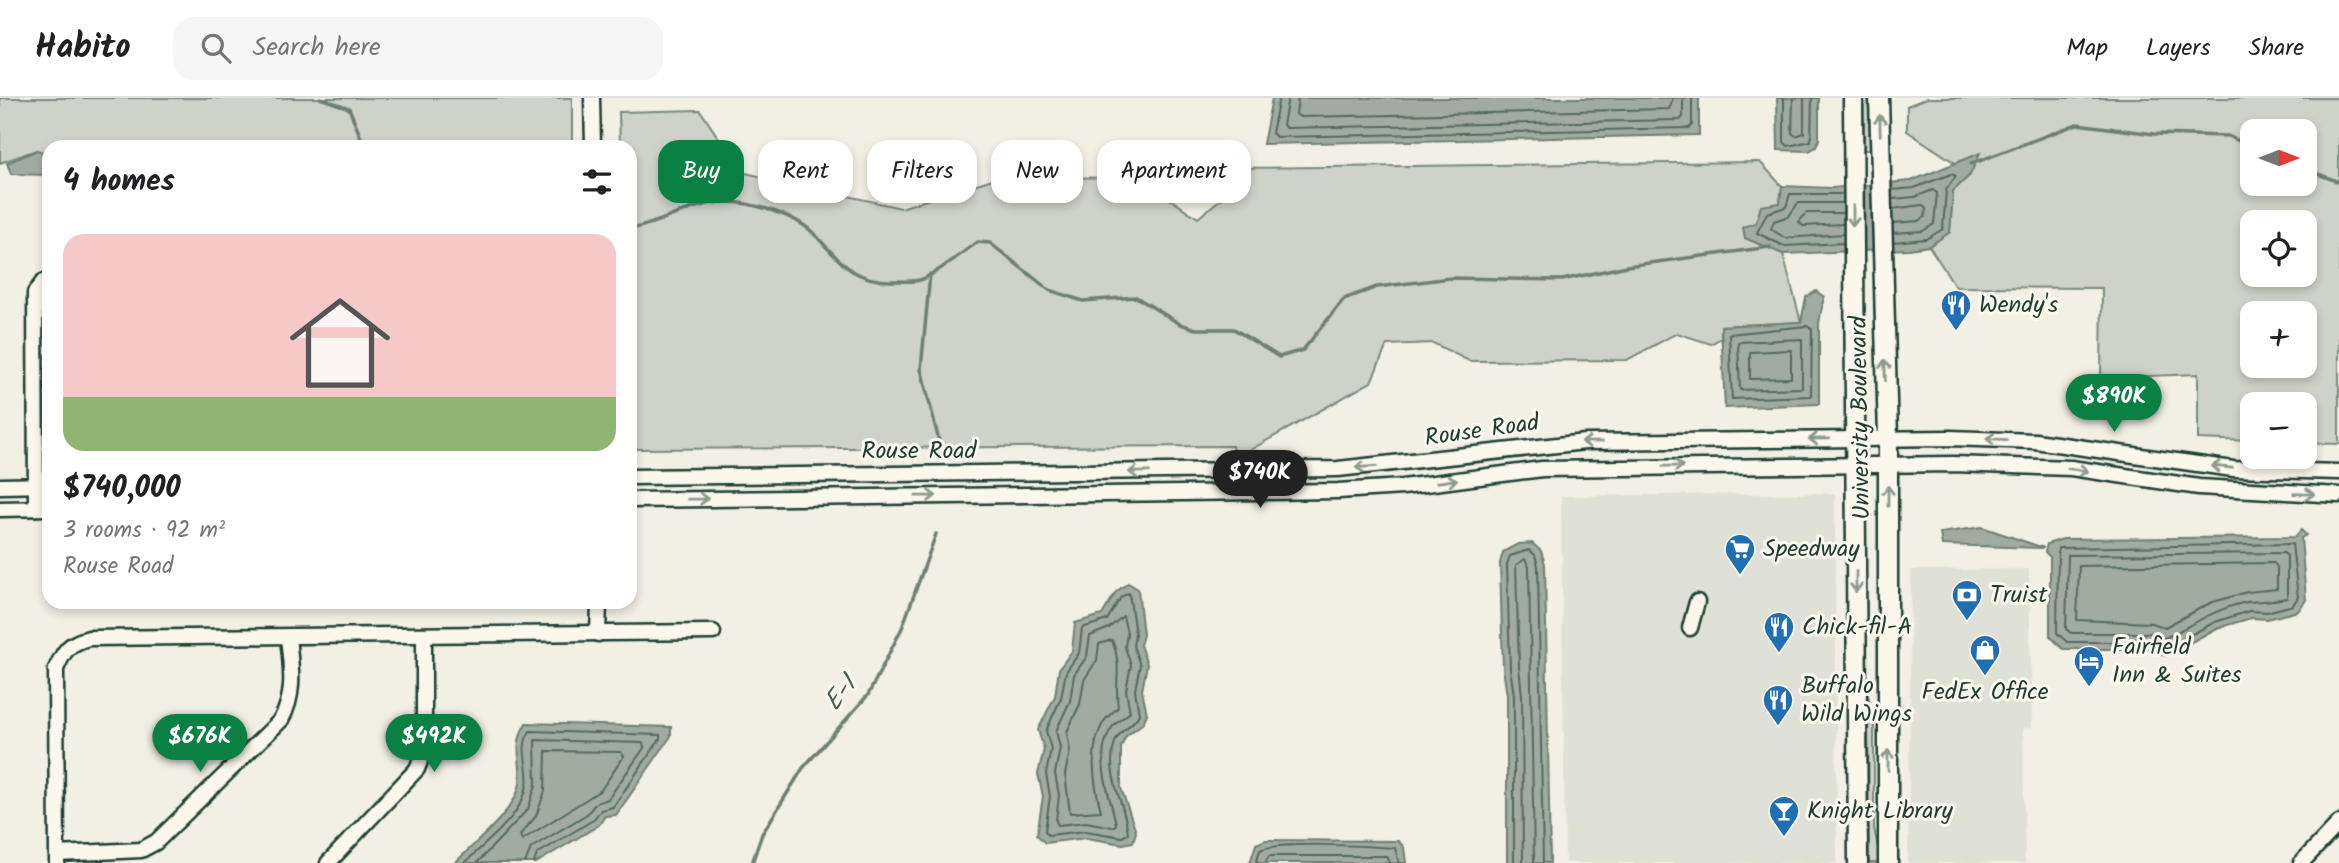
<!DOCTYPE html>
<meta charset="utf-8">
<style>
body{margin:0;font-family:Kalam,sans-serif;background:#f6f6f6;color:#202124;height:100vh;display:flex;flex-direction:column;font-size:26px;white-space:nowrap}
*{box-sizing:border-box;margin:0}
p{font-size:23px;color:#757577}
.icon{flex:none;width:38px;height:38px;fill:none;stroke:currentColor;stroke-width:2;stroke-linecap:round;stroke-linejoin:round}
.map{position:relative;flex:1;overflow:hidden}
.side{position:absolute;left:42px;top:42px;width:595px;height:469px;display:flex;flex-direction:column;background:#fff;border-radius:21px;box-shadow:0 4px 10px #0003}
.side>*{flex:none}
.banner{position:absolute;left:658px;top:42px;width:665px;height:63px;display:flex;gap:14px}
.needle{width:46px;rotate:90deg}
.buttons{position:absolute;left:2240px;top:21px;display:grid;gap:14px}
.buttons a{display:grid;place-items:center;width:77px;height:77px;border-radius:14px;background:#fff;box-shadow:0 4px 10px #0003;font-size:35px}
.price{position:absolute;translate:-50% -60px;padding:0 16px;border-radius:24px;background:#0b8043;color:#fff;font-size:23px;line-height:46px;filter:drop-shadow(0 2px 4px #0008)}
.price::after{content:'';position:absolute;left:50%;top:42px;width:21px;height:16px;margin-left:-10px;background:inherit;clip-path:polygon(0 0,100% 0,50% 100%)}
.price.active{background:#222;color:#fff}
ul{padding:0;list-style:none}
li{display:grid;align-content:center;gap:14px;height:371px;padding:0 21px}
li+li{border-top:2px solid #e0e0e0}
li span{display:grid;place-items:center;height:217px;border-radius:21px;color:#555}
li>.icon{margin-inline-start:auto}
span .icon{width:126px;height:126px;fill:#fffc;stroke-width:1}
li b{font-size:30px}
h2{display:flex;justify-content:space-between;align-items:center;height:84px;padding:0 21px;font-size:30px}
.chip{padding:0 24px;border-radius:21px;background:#fff;box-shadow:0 4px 10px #0003;font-size:24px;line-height:63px}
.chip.active{background:#0b8043;color:#fff}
header{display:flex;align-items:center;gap:42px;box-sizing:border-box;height:98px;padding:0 35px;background:#fff;border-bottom:2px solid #e0e0e0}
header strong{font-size:33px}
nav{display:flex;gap:38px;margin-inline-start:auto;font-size:24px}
.search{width:490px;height:63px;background:#f6f6f6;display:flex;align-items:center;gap:18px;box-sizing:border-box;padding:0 24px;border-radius:21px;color:#757577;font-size:26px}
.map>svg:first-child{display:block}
</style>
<header>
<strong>Habito</strong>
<div class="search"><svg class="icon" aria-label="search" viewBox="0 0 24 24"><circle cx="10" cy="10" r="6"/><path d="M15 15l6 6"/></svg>Search here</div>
<nav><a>Map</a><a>Layers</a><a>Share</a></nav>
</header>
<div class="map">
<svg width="2339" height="765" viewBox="0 0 2339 765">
<rect width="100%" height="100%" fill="#f2f0e5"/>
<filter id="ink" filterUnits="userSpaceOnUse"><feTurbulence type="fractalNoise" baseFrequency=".0143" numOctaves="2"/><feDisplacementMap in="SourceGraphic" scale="14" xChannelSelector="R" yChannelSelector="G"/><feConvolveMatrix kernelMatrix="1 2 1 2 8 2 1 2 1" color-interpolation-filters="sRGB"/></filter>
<g filter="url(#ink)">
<g fill="#e0e1d6">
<path d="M1835 395 1837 765H1565L1561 398Z"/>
<path d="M2029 471 2032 630H2023L2025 765H1908L1911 472Z"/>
</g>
<g fill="#cfd2c8" stroke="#77887e" stroke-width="2" fill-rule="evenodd">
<path d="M0 0H572V49H49V56L36 52 0 65Z"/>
<path d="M1863 0H1869L1870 52H1864Z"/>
<path d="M1927 0H2339V346L2305 345V306H2252V343L2198 341V276L2101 280 2102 190 1956 189 1929 148 1950 134 1953 93 1970 77 1978 56 1957 66 1907 33V8ZM2252 33H2305V86H2252ZM2252 124H2305V177H2252ZM2252 215H2305V268H2252Z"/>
<path d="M700 12 741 74 901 110 999 79 1139 80 1198 120 1231 92V70L1760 64 1782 88 1780 106 1756 125 1743 129 1745 140 1783 156 1801 224 1721 228V240L1711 246 1677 235 1627 262 1469 263 1433 245 1387 247 1371 284 1234 361 1232 348 630 351V49H620L619 14Z"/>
<path d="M1868 597 1874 623V730L1881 765H1869Z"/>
</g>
<g fill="#a2aba1" stroke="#6e7f75" stroke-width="2">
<path d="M1272 0H1699V37L1263 46Z"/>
<path d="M1777 0H1819V41L1816 49 1809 53 1778 52Z"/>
<path d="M37 52 49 56V77L11 76 7 65Z"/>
<path d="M1980 55 1970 77 1953 93 1950 134 1929 148 1909 151 1783 156 1745 140 1743 129 1756 125 1761 108 1780 105 1782 88 1832 90 1911 83Z"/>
<path d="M1816 193 1824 199 1819 225V306L1725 310 1721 228 1801 224 1806 199Z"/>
<path d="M1982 429 2044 450 1942 447 1940 435Z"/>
<path d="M2301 432 2306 437 2301 440 2306 502 2298 513 2267 521 2251 520 2217 530 2166 558 2149 551H2063L2050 538V459L2045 454 2047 446 2063 441 2295 439Z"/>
<path d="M1532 445 1541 453 1545 466 1550 765H1507V597L1503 571 1500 465 1503 454 1518 446Z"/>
<path d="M1128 485 1138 491 1143 537 1140 547 1147 566 1142 593 1147 616 1143 625 1126 638 1121 649V690L1136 734 1133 744 1123 746 1086 740 1045 745 1037 737 1043 698 1038 676 1044 651 1038 632 1055 598 1059 571 1072 553 1075 525 1102 517 1116 494Z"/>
<path d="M526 625 671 629V638L616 717 605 718 599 727 536 765H455C474 745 518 711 520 684 522 659 512 649 526 625Z"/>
<path d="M1266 742 1398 743 1404 749 1406 765H1250L1256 746Z"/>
</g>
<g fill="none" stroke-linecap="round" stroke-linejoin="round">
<g stroke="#536960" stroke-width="2">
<path d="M1279 0 1272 35 1276 39 1689 30 1692 27V0"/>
<path d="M1288 0 1283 27 1286 30 1680 22 1683 19V0"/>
<path d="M1298 0 1296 16 1300 19 1669 11 1673 0"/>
<path d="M1784 0V44L1788 48 1811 43 1812 0"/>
<path d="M1793 0 1792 35 1796 38 1804 35V0"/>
<path d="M1892 92 1914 90 1951 76 1956 78 1946 92 1943 131 1926 141 1893 144"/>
<path d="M1843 96H1790L1786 109 1767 115 1757 135 1784 148 1843 145"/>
<path d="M1892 101 1915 99 1933 92 1937 95 1934 126 1923 133 1893 135"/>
<path d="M1843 105H1798L1789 118 1774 123 1771 131 1785 140 1843 136"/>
<path d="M1892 111 1922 107 1926 111 1925 119 1919 123 1893 125"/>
<path d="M1843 115H1806L1799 124 1803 128 1843 126"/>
<path d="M1807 228 1812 231 1811 298 1732 301 1729 236Z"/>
<path d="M1802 241V290L1740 292 1738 244Z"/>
<path d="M1791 252V280L1750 281V254Z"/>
<path d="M2292 446 2298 499 2293 507 2267 514 2249 513 2215 524 2166 550 2150 544H2067L2057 535 2058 450Z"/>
<path d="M2284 455 2287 458V500C2273 503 2262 503 2248 504 2218 509 2192 527 2165 540L2150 535H2071L2066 531 2068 457Z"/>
<path d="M2274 465 2277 469V491L2247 494 2210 505 2165 529 2151 525 2077 522 2079 468Z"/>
<path d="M1129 495 1135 536 1133 548 1140 567 1135 592 1139 616C1134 628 1120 630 1115 644 1104 677 1126 706 1128 736L1122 739 1086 733 1048 737 1045 733 1050 698 1046 676 1051 651 1046 633 1061 600 1066 574 1079 555 1082 530 1107 522 1121 499Z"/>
<path d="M1123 518 1127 535 1125 549 1131 567 1126 592 1130 614C1125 619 1118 622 1113 628 1092 656 1110 697 1116 726L1113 729 1086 724 1058 727 1056 723 1059 697 1055 676 1060 650 1056 633 1070 603 1074 577 1087 558 1090 538 1109 530Z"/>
<path d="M1112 542C1123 568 1114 583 1118 609 1113 615 1107 618 1103 625 1088 651 1094 686 1101 713L1070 715 1065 676 1070 653 1067 634 1080 606 1084 582 1097 562 1099 546Z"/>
<path d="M546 653 621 654 624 658 601 692 522 742 520 737 536 718 545 693Z"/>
<path d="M465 765C486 743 522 719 527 687 530 668 518 650 530 633L660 637V641L613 709 601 712 593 722 537 756 534 765"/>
<path d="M477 765 528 711 536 687 535 642 643 645 644 650 608 701 596 705 587 716 531 750 525 765"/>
<path d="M1256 765 1260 752C1280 743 1369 748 1395 750L1399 765"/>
<path d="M1265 765 1269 758H1387L1390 765"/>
<path d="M1514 765V597L1510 570 1507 466 1510 458 1529 452 1535 457 1538 468 1543 765"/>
<path d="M1523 765 1522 597 1519 569 1516 467 1525 461 1529 469 1534 765"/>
</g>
<g stroke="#6e7f75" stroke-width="3.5">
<path d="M320 0 349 10 361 40 373 49"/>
<path d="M1971 66 2077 26 2154 36 2228 38 2252 49"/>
<path d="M2305 71 2339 84"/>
<path d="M630 131C663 125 693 104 727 104 751 104 794 117 811 133 839 160 849 184 894 183 901 183 913 184 920 182 937 176 962 154 978 144L990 145 1049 192 1083 203 1136 199 1180 226 1196 231H1234L1279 259 1303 252 1344 201 1377 189 1451 180 1562 182 1627 168 1770 149"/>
<path d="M930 176 921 271 941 351"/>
<path d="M752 765 762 736 803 670 868 597 902 530 936 436"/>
</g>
<g stroke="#1f3d34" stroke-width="19">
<g id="minor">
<path d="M592 0 593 49"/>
<path d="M630 379 1338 371 1585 344 1950 340 2035 343 2233 371 2339 374"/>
<path d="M0 388 49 387"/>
<path d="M630 402 1338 393 1403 389 1542 371 1953 366 2071 370 2199 389 2339 397"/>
<path d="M36 410 35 195 43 184 49 182"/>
<path d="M0 411 49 410"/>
<path d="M1690 530 1697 504"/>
<path d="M598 536 599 504"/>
<path d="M57 756 141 752 156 744 281 622C296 595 291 569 288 539"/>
<path d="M57 765 56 571C64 552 69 545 89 540L713 534"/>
<path d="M328 765 417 671 424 653V538"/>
<path d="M2301 765 2339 725"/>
</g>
</g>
<g stroke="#1f3d34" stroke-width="23">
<g id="major">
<path d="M1853 0 1858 765"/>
<path d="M1879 0 1888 340V765"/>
</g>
</g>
<use href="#minor" stroke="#fbf7ec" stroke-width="14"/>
<use href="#major" stroke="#fbf7ec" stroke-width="18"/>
</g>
<defs><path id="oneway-shaft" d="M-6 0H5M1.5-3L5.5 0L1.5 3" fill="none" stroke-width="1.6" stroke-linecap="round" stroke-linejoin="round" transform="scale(1.75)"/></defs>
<g stroke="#8d9a90">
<use href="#oneway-shaft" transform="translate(1880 27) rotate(-91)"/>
<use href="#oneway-shaft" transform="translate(1853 118) rotate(90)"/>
<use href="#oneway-shaft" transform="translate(1885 272) rotate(-92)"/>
<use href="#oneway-shaft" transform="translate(1819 341) rotate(179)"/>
<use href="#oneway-shaft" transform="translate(1996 341) rotate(-177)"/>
<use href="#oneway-shaft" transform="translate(1592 344) rotate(179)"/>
<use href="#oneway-shaft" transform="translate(1673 368) rotate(-1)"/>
<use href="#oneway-shaft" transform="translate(1366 369) rotate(176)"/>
<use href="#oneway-shaft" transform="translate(2222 369) rotate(-174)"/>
<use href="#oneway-shaft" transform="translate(2078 372) rotate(7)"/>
<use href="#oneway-shaft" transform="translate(1139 374) rotate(179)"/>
<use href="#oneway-shaft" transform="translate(1447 383) rotate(-8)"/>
<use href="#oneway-shaft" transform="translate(2304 396) rotate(2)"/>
<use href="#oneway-shaft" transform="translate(926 398) rotate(-1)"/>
<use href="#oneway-shaft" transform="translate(1888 398) rotate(-90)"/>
<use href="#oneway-shaft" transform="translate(698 401) rotate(-1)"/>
<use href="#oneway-shaft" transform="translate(1856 484) rotate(90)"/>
<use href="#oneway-shaft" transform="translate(1888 662) rotate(-90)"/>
</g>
</g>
<defs>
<g id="restaurant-pin" transform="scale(1.575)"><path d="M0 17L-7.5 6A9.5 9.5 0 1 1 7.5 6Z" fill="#1f6fb2" stroke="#fbf7ec"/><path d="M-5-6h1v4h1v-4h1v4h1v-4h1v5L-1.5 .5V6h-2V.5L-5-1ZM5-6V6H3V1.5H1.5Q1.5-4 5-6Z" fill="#fff"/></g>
<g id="supermarket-pin" transform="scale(1.575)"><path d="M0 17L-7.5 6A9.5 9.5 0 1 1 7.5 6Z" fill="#1f6fb2" stroke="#fbf7ec"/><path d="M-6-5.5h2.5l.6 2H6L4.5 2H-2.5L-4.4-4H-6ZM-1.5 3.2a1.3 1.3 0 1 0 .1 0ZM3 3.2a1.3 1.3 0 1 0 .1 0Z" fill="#fff"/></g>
<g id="bank-pin" transform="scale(1.575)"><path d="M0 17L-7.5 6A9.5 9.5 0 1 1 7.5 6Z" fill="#1f6fb2" stroke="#fbf7ec"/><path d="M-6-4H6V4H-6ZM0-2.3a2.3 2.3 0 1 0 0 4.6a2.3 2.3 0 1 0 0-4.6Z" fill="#fff"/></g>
<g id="shop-pin" transform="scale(1.575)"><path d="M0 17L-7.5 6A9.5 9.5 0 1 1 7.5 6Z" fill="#1f6fb2" stroke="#fbf7ec"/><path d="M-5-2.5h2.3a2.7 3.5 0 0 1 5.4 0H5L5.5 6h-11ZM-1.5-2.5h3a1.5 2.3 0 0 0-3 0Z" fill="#fff"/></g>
<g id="hotel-pin" transform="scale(1.575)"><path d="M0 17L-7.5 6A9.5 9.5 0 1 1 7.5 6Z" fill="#1f6fb2" stroke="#fbf7ec"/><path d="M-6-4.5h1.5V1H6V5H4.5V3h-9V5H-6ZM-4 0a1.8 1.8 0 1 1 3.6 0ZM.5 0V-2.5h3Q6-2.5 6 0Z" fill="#fff"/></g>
<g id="bar-pin" transform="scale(1.575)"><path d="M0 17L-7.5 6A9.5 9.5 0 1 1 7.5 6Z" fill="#1f6fb2" stroke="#fbf7ec"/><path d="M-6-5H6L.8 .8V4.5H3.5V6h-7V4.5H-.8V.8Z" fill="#fff"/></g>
</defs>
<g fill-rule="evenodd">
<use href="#restaurant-pin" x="1956" y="207"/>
<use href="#supermarket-pin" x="1740" y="451"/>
<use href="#bank-pin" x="1967" y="497"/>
<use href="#restaurant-pin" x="1779" y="529"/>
<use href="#shop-pin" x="1985" y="552"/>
<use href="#hotel-pin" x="2089" y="563"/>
<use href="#restaurant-pin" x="1778" y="602"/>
<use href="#bar-pin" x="1784" y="713"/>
</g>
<g text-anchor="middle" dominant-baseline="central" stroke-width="6" stroke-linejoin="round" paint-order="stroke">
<g font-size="24" fill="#1f3d34" stroke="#fbf7ec" text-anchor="start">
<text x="1979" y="207">Wendy's</text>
<text x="1763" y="451">Speedway</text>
<text x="1990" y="497">Truist</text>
<text x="1802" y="529">Chick-fil-A</text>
<text x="2112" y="549">Fairfield<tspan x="2112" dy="28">Inn &amp; Suites</tspan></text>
<text x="1801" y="588">Buffalo<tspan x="1801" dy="28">Wild Wings</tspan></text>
<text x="1985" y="594" text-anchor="middle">FedEx Office</text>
<text x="1807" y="713">Knight Library</text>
</g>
<g font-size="24" fill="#1f3d34" stroke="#fbf7ec">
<text transform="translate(1861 320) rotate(-91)">University Boulevard</text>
<text transform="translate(1482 333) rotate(-8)">Rouse Road</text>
<text x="919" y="353">Rouse Road</text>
</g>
<g font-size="26" font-style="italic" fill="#465e55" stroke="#fbf7ec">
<text transform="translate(841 596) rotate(-52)">E-1</text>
</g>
</g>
</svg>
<div class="buttons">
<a><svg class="needle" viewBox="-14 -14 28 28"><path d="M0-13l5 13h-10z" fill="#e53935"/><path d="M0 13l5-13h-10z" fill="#757577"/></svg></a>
<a><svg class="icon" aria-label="locate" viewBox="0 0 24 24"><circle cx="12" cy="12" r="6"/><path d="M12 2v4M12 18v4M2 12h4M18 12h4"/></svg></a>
<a>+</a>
<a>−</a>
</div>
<b class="price" style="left:2114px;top:336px">$890K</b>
<b class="price active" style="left:1260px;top:412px">$740K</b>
<b class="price" style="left:200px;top:676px">$676K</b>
<b class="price" style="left:434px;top:676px">$492K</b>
<div class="banner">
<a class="chip active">Buy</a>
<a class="chip">Rent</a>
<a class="chip">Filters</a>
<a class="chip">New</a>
<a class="chip">Apartment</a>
</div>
<section class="side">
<h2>4 homes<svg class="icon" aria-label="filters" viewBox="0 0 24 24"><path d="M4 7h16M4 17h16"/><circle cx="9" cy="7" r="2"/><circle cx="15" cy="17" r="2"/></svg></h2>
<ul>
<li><span style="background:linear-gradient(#f6c9c9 75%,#8fb573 0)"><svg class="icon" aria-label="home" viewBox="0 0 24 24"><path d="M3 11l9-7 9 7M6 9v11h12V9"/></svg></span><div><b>$740,000</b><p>3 rooms · 92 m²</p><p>Rouse Road</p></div></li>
</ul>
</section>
</div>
